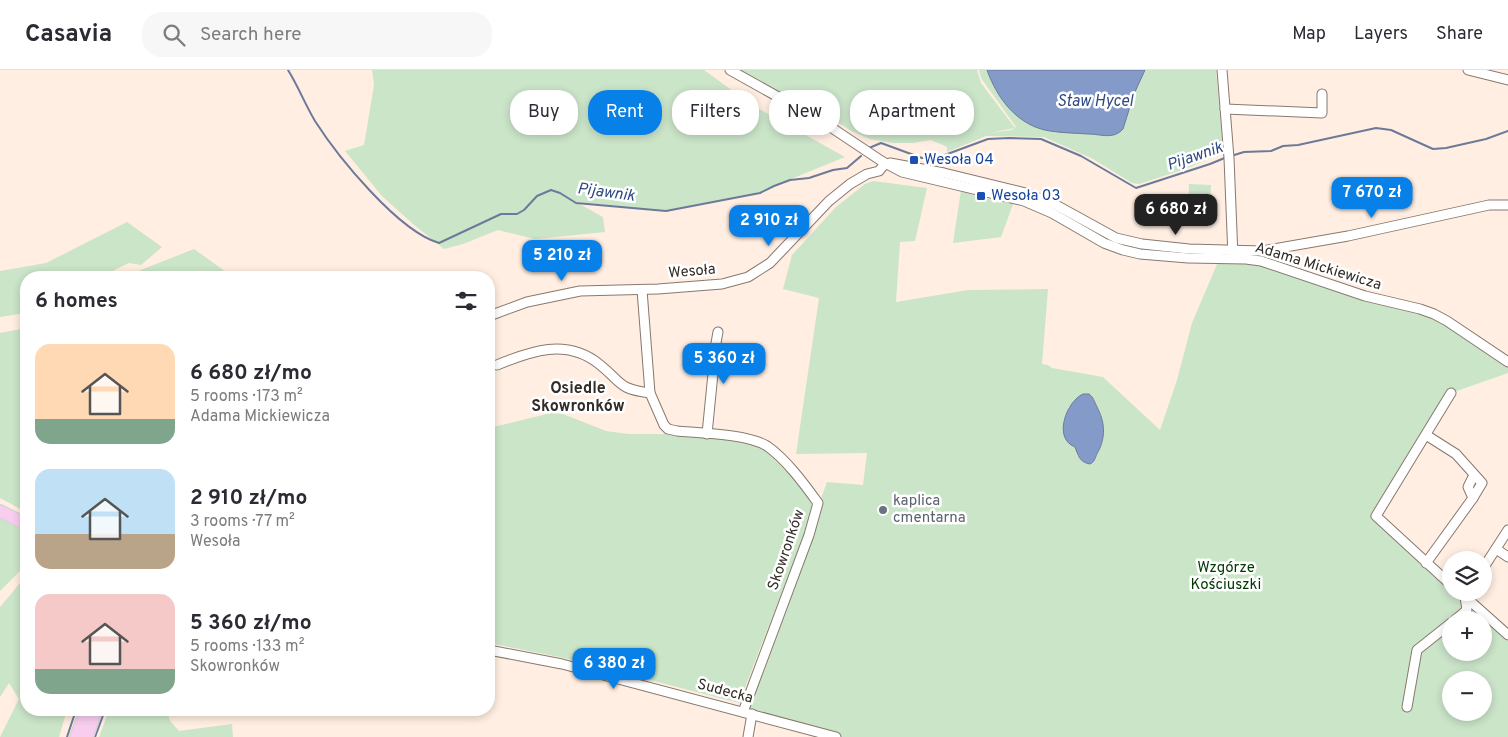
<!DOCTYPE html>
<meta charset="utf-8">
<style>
body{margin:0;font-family:Overpass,sans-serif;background:#f7f7f7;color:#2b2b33;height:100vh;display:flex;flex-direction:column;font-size:19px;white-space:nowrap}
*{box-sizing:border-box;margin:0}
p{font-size:16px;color:#7c7c81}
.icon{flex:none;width:28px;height:28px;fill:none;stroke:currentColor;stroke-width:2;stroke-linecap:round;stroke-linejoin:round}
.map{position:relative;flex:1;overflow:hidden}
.side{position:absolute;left:20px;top:201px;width:475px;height:445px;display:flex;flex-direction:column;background:#fff;border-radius:20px;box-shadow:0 2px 8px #0003}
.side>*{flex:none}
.top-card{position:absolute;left:510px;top:20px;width:475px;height:45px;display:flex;gap:10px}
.tools{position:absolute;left:1442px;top:481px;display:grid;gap:10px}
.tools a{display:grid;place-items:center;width:50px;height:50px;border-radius:50%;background:#fff;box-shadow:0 2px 8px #0003;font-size:25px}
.price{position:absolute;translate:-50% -42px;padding:0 11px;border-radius:10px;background:#0780e7;color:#fff;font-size:16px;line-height:32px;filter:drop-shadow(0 1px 2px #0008)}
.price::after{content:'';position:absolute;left:50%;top:30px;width:15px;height:11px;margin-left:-8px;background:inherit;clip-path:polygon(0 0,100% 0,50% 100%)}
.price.selected{background:#222;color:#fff}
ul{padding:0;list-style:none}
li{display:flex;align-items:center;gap:15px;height:125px;padding:0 15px}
li span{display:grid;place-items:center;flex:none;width:140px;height:100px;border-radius:15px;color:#555}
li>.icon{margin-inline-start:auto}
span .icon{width:60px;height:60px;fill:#fffc;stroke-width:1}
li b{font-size:21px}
h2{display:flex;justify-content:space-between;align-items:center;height:60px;padding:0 15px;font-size:21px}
.chip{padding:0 18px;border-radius:20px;background:#fff;box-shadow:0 2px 8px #0003;font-size:18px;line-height:45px}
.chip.selected{background:#0780e7;color:#fff}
header{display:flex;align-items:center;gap:30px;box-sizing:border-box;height:70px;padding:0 25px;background:#fff;border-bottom:1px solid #e1e1e2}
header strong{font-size:24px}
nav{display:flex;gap:28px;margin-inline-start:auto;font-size:18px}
.search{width:350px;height:45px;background:#f7f7f7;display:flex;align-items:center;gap:12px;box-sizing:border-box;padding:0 18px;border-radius:20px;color:#7c7c81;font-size:19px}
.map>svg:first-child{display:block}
</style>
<header>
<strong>Casavia</strong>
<div class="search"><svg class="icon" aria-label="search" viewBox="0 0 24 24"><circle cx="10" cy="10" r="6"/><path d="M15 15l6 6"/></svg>Search here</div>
<nav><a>Map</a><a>Layers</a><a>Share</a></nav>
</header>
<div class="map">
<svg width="1508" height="667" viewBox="0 0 1508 667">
<rect width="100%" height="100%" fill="#ffeee1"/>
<g fill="#cbe5c9" fill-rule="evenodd">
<path d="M372 0H704L752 35 845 87 774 116 760 123 666 141 576 132 603 147 605 162 535 169 498 160 463 174 444 179 413 154 382 126 345 81 364 75 374 15Z"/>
<path d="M730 0H977L981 13 1015 58 990 63 1012 60 1016 57 981 8 979 0H1216L1223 80C1197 98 1168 104 1139 114L1132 113 1093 89 1044 67 986 66 947 82V77L931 70 913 73H893L870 69 851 61 836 51 826 43 768 22Z"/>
<path d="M873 111 927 118 915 171 900 172 896 232 968 220 1048 219 1042 294 1048 295 1052 298 1103 307 1160 360 1177 310 1192 253 1217 194 1224 189 1256 194 1420 239 1508 292V303L1451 323 1376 446 1421 495 1483 550H1451V582H1484V550L1508 571V667H836L743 642 827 412 863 415 867 383 796 384 819 228 783 219 792 185 836 137 865 114ZM1094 329 1102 349 1104 361 1103 371 1095 391 1085 393 1077 386 1075 376 1065 364 1063 352 1069 337 1076 331ZM1451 610H1484V642H1451Z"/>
<path d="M1189 114 1211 115 1209 154H1188Z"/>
<path d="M961 120C978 129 995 129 1013 134L1001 167 953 173Z"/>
<path d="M127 152 162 177 141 195 129 193 100 207 26 208V243L0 247V201L46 193Z"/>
<path d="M194 179 233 207H123Z"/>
<path d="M26 258V442L0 428V263Z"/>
<path d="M551 343 563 344 606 361 629 364H676L708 367 749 374 766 379 781 393 809 425 812 434 806 459 739 633 564 588 489 573V358Z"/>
<path d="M0 446 26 460V495L0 521Z"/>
<path d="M26 506V640H67L59 667H0L19 629 9 613 0 627V537Z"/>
<path d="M109 640H167L170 651 179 661 232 654 233 667H99Z"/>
</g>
<g fill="#849bca" stroke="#6c7a99">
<path d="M987 0H1145L1134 24 1123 59C1113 70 1101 64 1088 64 1075 63 1062 63 1050 61 1017 56 997 28 987 0Z"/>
<path d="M1083 324H1089C1094 328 1094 331 1097 337 1105 352 1106 367 1098 382 1095 387 1096 391 1090 394 1079 392 1078 385 1075 377 1052 368 1067 331 1083 324Z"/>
</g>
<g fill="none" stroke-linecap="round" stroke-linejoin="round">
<g stroke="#6c7a99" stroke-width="2">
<path d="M288 0C298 16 305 34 315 51 338 87 398 161 439 173L501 144H517L524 140 537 126 551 120 560 123 576 133 666 141 760 123 774 116 790 110 809 108 833 100 847 98 861 86"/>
<path d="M869 78 881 73 922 88H930L942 86 988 69 1009 68 1041 69 1081 86 1136 118 1210 94 1227 87"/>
<path d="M1231 86 1244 82 1271 81 1283 76 1298 75 1376 58 1391 60 1433 79 1446 78 1486 69 1508 61"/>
<path d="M67 667 76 640"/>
<path d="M95 667 105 640"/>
</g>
<g stroke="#88796e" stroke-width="11">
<g id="minor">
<path d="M730 0 823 52 883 92 902 102 1024 131 1052 143 1104 173 1123 180 1140 184 1188 188 1246 189 1261 191 1365 226 1420 239 1434 244 1447 251 1508 292"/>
<path d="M1222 0 1229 88 1233 187"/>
<path d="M1468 0 1508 10"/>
<path d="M1225 39 1322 43V24"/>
<path d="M890 93 944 103 1026 123 1056 135 1116 168 1142 174 1189 179 1262 181 1348 166 1489 135H1508"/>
<path d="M642 220 650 323 664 355 668 359 677 361C701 363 748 364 767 376 786 389 805 415 818 433L809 465 743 642"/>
<path d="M489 246 527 232 580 221 658 219 722 214 748 207 770 193 829 131 850 114 867 104 879 101 883 96V92"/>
<path d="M497 295C531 281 566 268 599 294 622 312 617 319 650 323"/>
<path d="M1451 323 1376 446 1451 515"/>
<path d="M707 364 716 273 718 262"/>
<path d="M1473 428 1468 417 1474 405"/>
<path d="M1496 479 1508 487"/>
<path d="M1426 493 1473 428 1482 413 1456 384 1426 365"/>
<path d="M1484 497 1508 460"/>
<path d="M1460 522 1508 565"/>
<path d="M1455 550 1467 540 1465 527"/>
<path d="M489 580 562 594 836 667"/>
<path d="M1407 637 1417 580 1451 553"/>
<path d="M748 667 752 644"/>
</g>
</g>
<g stroke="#d6d5d4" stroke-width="14">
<g id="major">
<path d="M0 441 26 454"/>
<path d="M76 667 86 640"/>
<path d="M87 667 96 640"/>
</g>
</g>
<use href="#minor" stroke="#fff" stroke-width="9"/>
<use href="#major" stroke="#f9cdef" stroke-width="11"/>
</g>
<g fill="#1a4fb4" stroke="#fff" stroke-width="2">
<rect x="909" y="85" width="10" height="10" rx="2.5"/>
<rect x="976" y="121" width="10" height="10" rx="2.5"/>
</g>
<circle fill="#6b7280" stroke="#fff" stroke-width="2" cx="883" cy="440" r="5"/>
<g text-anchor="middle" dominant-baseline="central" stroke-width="5" stroke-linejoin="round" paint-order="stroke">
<g font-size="15" fill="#164399" stroke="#fff" text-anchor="start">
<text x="924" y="90">Wesoła 04</text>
<text x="991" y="126">Wesoła 03</text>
</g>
<g font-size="15" fill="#332d28" stroke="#fff">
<text transform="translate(1318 197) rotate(17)">Adama Mickiewicza</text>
<text transform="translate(692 202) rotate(-5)">Wesoła</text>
<text transform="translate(787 480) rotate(-71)">Skowronków</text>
<text transform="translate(725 622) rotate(15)">Sudecka</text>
</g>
<g font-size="15" fill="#5b616d" stroke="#fff" text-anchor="start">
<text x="893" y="431">kaplica<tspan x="893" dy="17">cmentarna</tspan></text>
</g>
<g font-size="15" fill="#003900" stroke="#fff">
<text x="1226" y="498">Wzgórze<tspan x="1226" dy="17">Kościuszki</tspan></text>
</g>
<g font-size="16" font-style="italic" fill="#2d4882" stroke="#fff">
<text x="1095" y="32">Staw Hycel</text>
<text transform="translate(1195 87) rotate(-19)">Pijawnik</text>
<text transform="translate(606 123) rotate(8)">Pijawnik</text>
</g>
<g font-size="16" font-weight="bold" fill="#332d28" stroke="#fff">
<text x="578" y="319">Osiedle<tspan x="578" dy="18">Skowronków</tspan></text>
</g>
</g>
</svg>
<div class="tools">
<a><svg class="icon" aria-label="layers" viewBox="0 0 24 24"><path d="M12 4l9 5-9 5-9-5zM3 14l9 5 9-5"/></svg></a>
<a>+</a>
<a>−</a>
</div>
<b class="price" style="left:1372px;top:149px">7 670 zł</b>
<b class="price selected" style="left:1176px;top:166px">6 680 zł</b>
<b class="price" style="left:769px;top:177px">2 910 zł</b>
<b class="price" style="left:562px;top:212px">5 210 zł</b>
<b class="price" style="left:724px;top:315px">5 360 zł</b>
<b class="price" style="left:614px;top:620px">6 380 zł</b>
<div class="top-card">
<a class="chip">Buy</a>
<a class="chip selected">Rent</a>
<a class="chip">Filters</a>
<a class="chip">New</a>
<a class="chip">Apartment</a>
</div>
<section class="side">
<h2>6 homes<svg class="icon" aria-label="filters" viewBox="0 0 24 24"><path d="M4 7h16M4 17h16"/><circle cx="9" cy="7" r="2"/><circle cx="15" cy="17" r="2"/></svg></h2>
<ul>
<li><span style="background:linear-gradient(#ffd9b3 75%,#7fa58c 0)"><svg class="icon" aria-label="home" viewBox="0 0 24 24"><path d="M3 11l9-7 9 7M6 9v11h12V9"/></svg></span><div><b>6 680 zł/mo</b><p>5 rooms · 173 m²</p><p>Adama Mickiewicza</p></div></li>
<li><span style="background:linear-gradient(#bfe0f5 65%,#b9a48a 0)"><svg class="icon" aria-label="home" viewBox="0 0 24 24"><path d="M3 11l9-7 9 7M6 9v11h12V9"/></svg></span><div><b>2 910 zł/mo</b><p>3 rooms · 77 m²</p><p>Wesoła</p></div></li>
<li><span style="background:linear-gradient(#f6c9c9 75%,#7fa58c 0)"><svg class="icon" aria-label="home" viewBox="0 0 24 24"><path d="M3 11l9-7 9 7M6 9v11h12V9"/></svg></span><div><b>5 360 zł/mo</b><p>5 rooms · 133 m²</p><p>Skowronków</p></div></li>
</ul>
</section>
</div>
